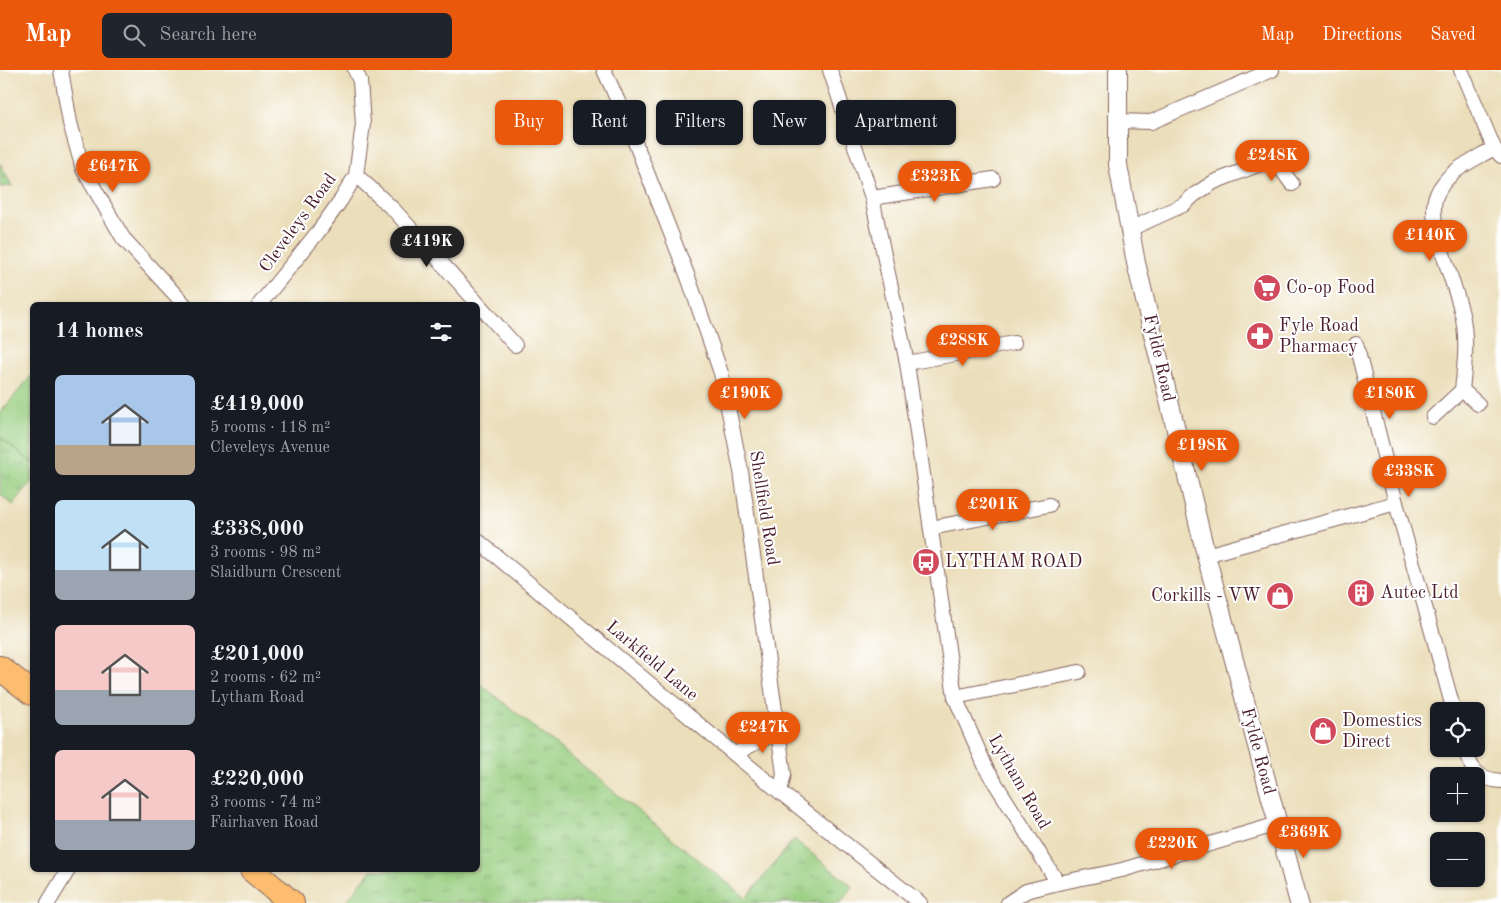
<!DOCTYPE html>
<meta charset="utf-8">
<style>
body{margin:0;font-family:"Old Standard TT",serif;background:#20242c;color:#f1f3f6;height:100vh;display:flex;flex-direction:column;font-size:19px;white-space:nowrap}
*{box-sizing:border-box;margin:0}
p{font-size:16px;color:#9ea1a6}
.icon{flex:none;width:28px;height:28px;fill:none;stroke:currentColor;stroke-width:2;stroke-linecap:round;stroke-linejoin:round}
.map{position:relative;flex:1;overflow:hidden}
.drawer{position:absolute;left:30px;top:232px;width:450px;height:570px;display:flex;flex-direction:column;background:#171b24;border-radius:8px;box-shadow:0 1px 4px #0004}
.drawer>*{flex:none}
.hud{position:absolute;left:495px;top:30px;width:475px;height:45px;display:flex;gap:10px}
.fabs{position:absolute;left:1430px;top:632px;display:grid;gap:10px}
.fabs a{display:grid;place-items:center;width:55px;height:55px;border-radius:8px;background:#171b24;box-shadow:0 1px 4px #0004;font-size:25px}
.price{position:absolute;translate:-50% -42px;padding:0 11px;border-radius:18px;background:#ea580c;color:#fff;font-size:16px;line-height:32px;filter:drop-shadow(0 1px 2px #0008)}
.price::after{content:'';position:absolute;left:50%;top:30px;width:15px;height:11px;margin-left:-8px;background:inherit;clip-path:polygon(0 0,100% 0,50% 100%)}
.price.selected{background:#222;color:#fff}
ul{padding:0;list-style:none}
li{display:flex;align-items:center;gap:15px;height:125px;padding:0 25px}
li span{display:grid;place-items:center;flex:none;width:140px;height:100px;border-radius:8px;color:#555}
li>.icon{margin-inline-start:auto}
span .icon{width:60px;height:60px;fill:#fffc;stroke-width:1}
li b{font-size:21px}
h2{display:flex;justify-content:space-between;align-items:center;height:60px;padding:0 25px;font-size:21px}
.tag{padding:0 18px;border-radius:8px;background:#171b24;box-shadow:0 1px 4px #0004;font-size:18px;line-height:45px}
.tag.selected{background:#ea580c;color:#fff}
header{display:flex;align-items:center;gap:30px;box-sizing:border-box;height:70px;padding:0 25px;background:#ea580c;color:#fff}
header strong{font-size:24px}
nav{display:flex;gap:28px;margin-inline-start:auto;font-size:18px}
.search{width:350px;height:45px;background:#20242c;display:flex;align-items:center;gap:12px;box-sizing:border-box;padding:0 18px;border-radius:8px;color:#9ea1a6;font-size:19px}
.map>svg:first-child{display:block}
</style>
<header>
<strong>Map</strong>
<div class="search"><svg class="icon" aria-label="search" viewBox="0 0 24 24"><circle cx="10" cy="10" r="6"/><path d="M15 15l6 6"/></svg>Search here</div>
<nav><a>Map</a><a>Directions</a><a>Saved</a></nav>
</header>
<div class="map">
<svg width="1501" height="833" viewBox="0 0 1501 833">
<defs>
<pattern id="park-tufts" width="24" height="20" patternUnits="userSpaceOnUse" patternTransform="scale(1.25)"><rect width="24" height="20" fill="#97cd7f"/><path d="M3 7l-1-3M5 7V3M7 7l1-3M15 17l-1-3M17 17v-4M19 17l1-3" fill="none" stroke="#7da668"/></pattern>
</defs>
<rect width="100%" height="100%" fill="#fff"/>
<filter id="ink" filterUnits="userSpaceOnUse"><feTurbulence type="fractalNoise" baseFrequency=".02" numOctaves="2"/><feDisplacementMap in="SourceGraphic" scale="10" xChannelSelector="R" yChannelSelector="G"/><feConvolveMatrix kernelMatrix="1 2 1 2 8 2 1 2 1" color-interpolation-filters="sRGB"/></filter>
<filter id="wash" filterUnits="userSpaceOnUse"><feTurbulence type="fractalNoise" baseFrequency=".0096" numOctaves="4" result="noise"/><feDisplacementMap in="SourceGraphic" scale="20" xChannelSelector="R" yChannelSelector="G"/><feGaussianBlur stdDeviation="1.12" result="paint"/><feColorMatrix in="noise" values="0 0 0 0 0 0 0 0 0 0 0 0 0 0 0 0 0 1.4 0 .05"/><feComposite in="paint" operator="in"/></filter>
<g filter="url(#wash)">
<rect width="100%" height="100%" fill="#ebdeba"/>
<g fill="url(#park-tufts)" stroke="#707655">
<path d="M0 93 12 116 0 117Z"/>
<path d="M0 367 32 393V411L13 435 0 424Z"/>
<path d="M478 612 746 828 794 769 853 817 840 833H345L371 800H478Z"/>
</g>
<path fill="#97cd7f" stroke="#707655" d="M32 305V393L0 367V343Z"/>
</g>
<g filter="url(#ink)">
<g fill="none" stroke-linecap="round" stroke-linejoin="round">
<g stroke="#82625d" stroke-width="16">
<g id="minor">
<path d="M61 0 70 53 83 99 123 168 185 235"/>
<path d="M604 0 626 49 688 207 721 303 741 401 784 704 780 722"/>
<path d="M830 0 872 128 907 293 955 627 987 700 1058 813"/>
<path d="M1461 0 1494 78 1501 86"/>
<path d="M1118 51 1151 52 1272 0"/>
<path d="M1270 91 1279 96 1292 114"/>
<path d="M356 105 394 140 515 275"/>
<path d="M872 128 993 109"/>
<path d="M1130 159 1183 135 1194 125 1214 112 1283 85"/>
<path d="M259 235 318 162 341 130 356 105 363 54 360 11 355 0"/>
<path d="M1356 274 1396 433"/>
<path d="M907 293 1014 273"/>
<path d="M1462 320 1478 334"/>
<path d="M1433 347 1462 320C1465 293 1468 266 1461 240 1455 213 1426 151 1436 126 1447 100 1472 91 1494 78"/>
<path d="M931 458 1049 435"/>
<path d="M478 471 780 722 920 833"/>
<path d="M1206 485 1396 433 1454 641"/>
<path d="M955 627 1079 602"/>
<path d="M1465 679C1471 701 1478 709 1501 711"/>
<path d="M735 684 778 660"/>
<path d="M48 833 68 800"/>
<path d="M1008 833 1026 821 1058 813 1122 800 1278 754"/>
</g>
</g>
<g stroke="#82625d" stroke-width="20">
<path id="tertiary" d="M1118 0V95L1136 193 1206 485 1299 833"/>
</g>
<g stroke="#82625d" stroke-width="26">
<g id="trunk">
<path d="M0 598 32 623"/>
<path d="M252 800 292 833"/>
</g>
</g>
<use href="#minor" stroke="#fff" stroke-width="14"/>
<use href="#tertiary" stroke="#fff" stroke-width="18"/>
<use href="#trunk" stroke="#fcbd6f" stroke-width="24"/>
</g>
</g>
<defs>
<g id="supermarket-disc" transform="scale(1.4375)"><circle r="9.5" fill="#d1495b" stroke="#fff"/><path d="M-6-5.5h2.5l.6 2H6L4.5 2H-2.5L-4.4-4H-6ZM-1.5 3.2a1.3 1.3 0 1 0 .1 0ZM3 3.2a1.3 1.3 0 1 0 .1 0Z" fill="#fff"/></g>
<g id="pharmacy-disc" transform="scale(1.4375)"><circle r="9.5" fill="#d1495b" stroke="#fff"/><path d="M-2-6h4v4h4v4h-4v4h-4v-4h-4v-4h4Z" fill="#fff"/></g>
<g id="bus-disc" transform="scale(1.4375)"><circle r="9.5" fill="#d1495b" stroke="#fff"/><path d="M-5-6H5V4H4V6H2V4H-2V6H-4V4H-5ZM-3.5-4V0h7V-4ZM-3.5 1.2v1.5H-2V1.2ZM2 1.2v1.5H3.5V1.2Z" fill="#fff"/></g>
<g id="building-disc" transform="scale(1.4375)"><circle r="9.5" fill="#d1495b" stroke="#fff"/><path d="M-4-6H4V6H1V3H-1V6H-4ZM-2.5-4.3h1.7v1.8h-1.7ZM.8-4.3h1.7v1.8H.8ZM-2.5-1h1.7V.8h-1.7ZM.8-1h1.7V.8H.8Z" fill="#fff"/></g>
<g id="shop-disc" transform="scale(1.4375)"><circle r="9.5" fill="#d1495b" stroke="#fff"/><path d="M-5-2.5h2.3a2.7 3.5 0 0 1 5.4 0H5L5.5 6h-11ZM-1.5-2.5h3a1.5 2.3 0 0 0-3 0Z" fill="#fff"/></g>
</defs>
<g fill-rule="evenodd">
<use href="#supermarket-disc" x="1267" y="218"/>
<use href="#pharmacy-disc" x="1260" y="266"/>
<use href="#bus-disc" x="926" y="492"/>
<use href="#building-disc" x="1361" y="523"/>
<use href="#shop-disc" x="1280" y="526"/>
<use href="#shop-disc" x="1323" y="661"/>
</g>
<g text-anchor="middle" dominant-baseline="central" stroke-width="4" stroke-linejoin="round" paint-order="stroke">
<g font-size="18" fill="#4a1f2b" stroke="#fff">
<text transform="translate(298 153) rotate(-54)">Cleveleys Road</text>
<text transform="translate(1159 288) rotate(77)">Fylde Road</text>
<text transform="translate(764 438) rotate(81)">Shellfield Road</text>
<text transform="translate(652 591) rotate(40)">Larkfield Lane</text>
<text transform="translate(1258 681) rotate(75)">Fylde Road</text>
<text transform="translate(1019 712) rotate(60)">Lytham Road</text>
</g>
<g font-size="18" fill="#4a1f2b" stroke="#fff" text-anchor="start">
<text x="1286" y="218">Co-op Food</text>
<text x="1279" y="256">Fyle Road<tspan x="1279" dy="21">Pharmacy</tspan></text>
<text x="945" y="492">LYTHAM ROAD</text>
<text x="1380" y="523">Autec Ltd</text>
<text x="1261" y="526" text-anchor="end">Corkills - VW</text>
<text x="1342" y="651">Domestics<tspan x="1342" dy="21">Direct</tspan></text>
</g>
</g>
</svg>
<div class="fabs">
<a><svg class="icon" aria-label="locate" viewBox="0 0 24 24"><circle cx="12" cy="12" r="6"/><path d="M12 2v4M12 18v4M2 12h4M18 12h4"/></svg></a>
<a>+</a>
<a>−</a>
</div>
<b class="price" style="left:1272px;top:112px">£248K</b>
<b class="price" style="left:113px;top:123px">£647K</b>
<b class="price" style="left:935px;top:133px">£323K</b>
<b class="price" style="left:1430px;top:192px">£140K</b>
<b class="price selected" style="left:427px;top:198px">£419K</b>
<b class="price" style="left:963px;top:297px">£288K</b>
<b class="price" style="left:745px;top:350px">£190K</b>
<b class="price" style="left:1390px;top:350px">£180K</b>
<b class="price" style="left:1202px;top:402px">£198K</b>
<b class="price" style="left:1409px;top:428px">£338K</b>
<b class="price" style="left:993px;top:461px">£201K</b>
<b class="price" style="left:763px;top:684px">£247K</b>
<b class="price" style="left:1304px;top:789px">£369K</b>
<b class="price" style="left:1172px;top:800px">£220K</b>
<div class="hud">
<a class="tag selected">Buy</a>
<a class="tag">Rent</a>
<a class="tag">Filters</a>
<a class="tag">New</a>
<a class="tag">Apartment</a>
</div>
<section class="drawer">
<h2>14 homes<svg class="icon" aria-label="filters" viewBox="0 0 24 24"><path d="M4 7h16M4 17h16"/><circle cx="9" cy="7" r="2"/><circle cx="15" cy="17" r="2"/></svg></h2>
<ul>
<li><span style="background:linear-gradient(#a9c7e8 70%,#b9a48a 0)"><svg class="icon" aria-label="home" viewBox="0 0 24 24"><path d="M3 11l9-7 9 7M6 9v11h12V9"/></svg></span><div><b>£419,000</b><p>5 rooms · 118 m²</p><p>Cleveleys Avenue</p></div></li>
<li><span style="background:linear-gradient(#bfe0f5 70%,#9aa5b1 0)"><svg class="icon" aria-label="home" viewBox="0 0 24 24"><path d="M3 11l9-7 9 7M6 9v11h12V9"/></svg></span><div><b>£338,000</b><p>3 rooms · 98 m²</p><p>Slaidburn Crescent</p></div></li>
<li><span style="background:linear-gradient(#f6c9c9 65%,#9aa5b1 0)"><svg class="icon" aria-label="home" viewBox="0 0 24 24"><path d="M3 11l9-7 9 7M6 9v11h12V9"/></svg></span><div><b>£201,000</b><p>2 rooms · 62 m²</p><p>Lytham Road</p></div></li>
<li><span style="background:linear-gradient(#f6c9c9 70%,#9aa5b1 0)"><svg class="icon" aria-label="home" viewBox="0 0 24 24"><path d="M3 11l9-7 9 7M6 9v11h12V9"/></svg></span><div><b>£220,000</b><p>3 rooms · 74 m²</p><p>Fairhaven Road</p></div></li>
</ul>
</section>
</div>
